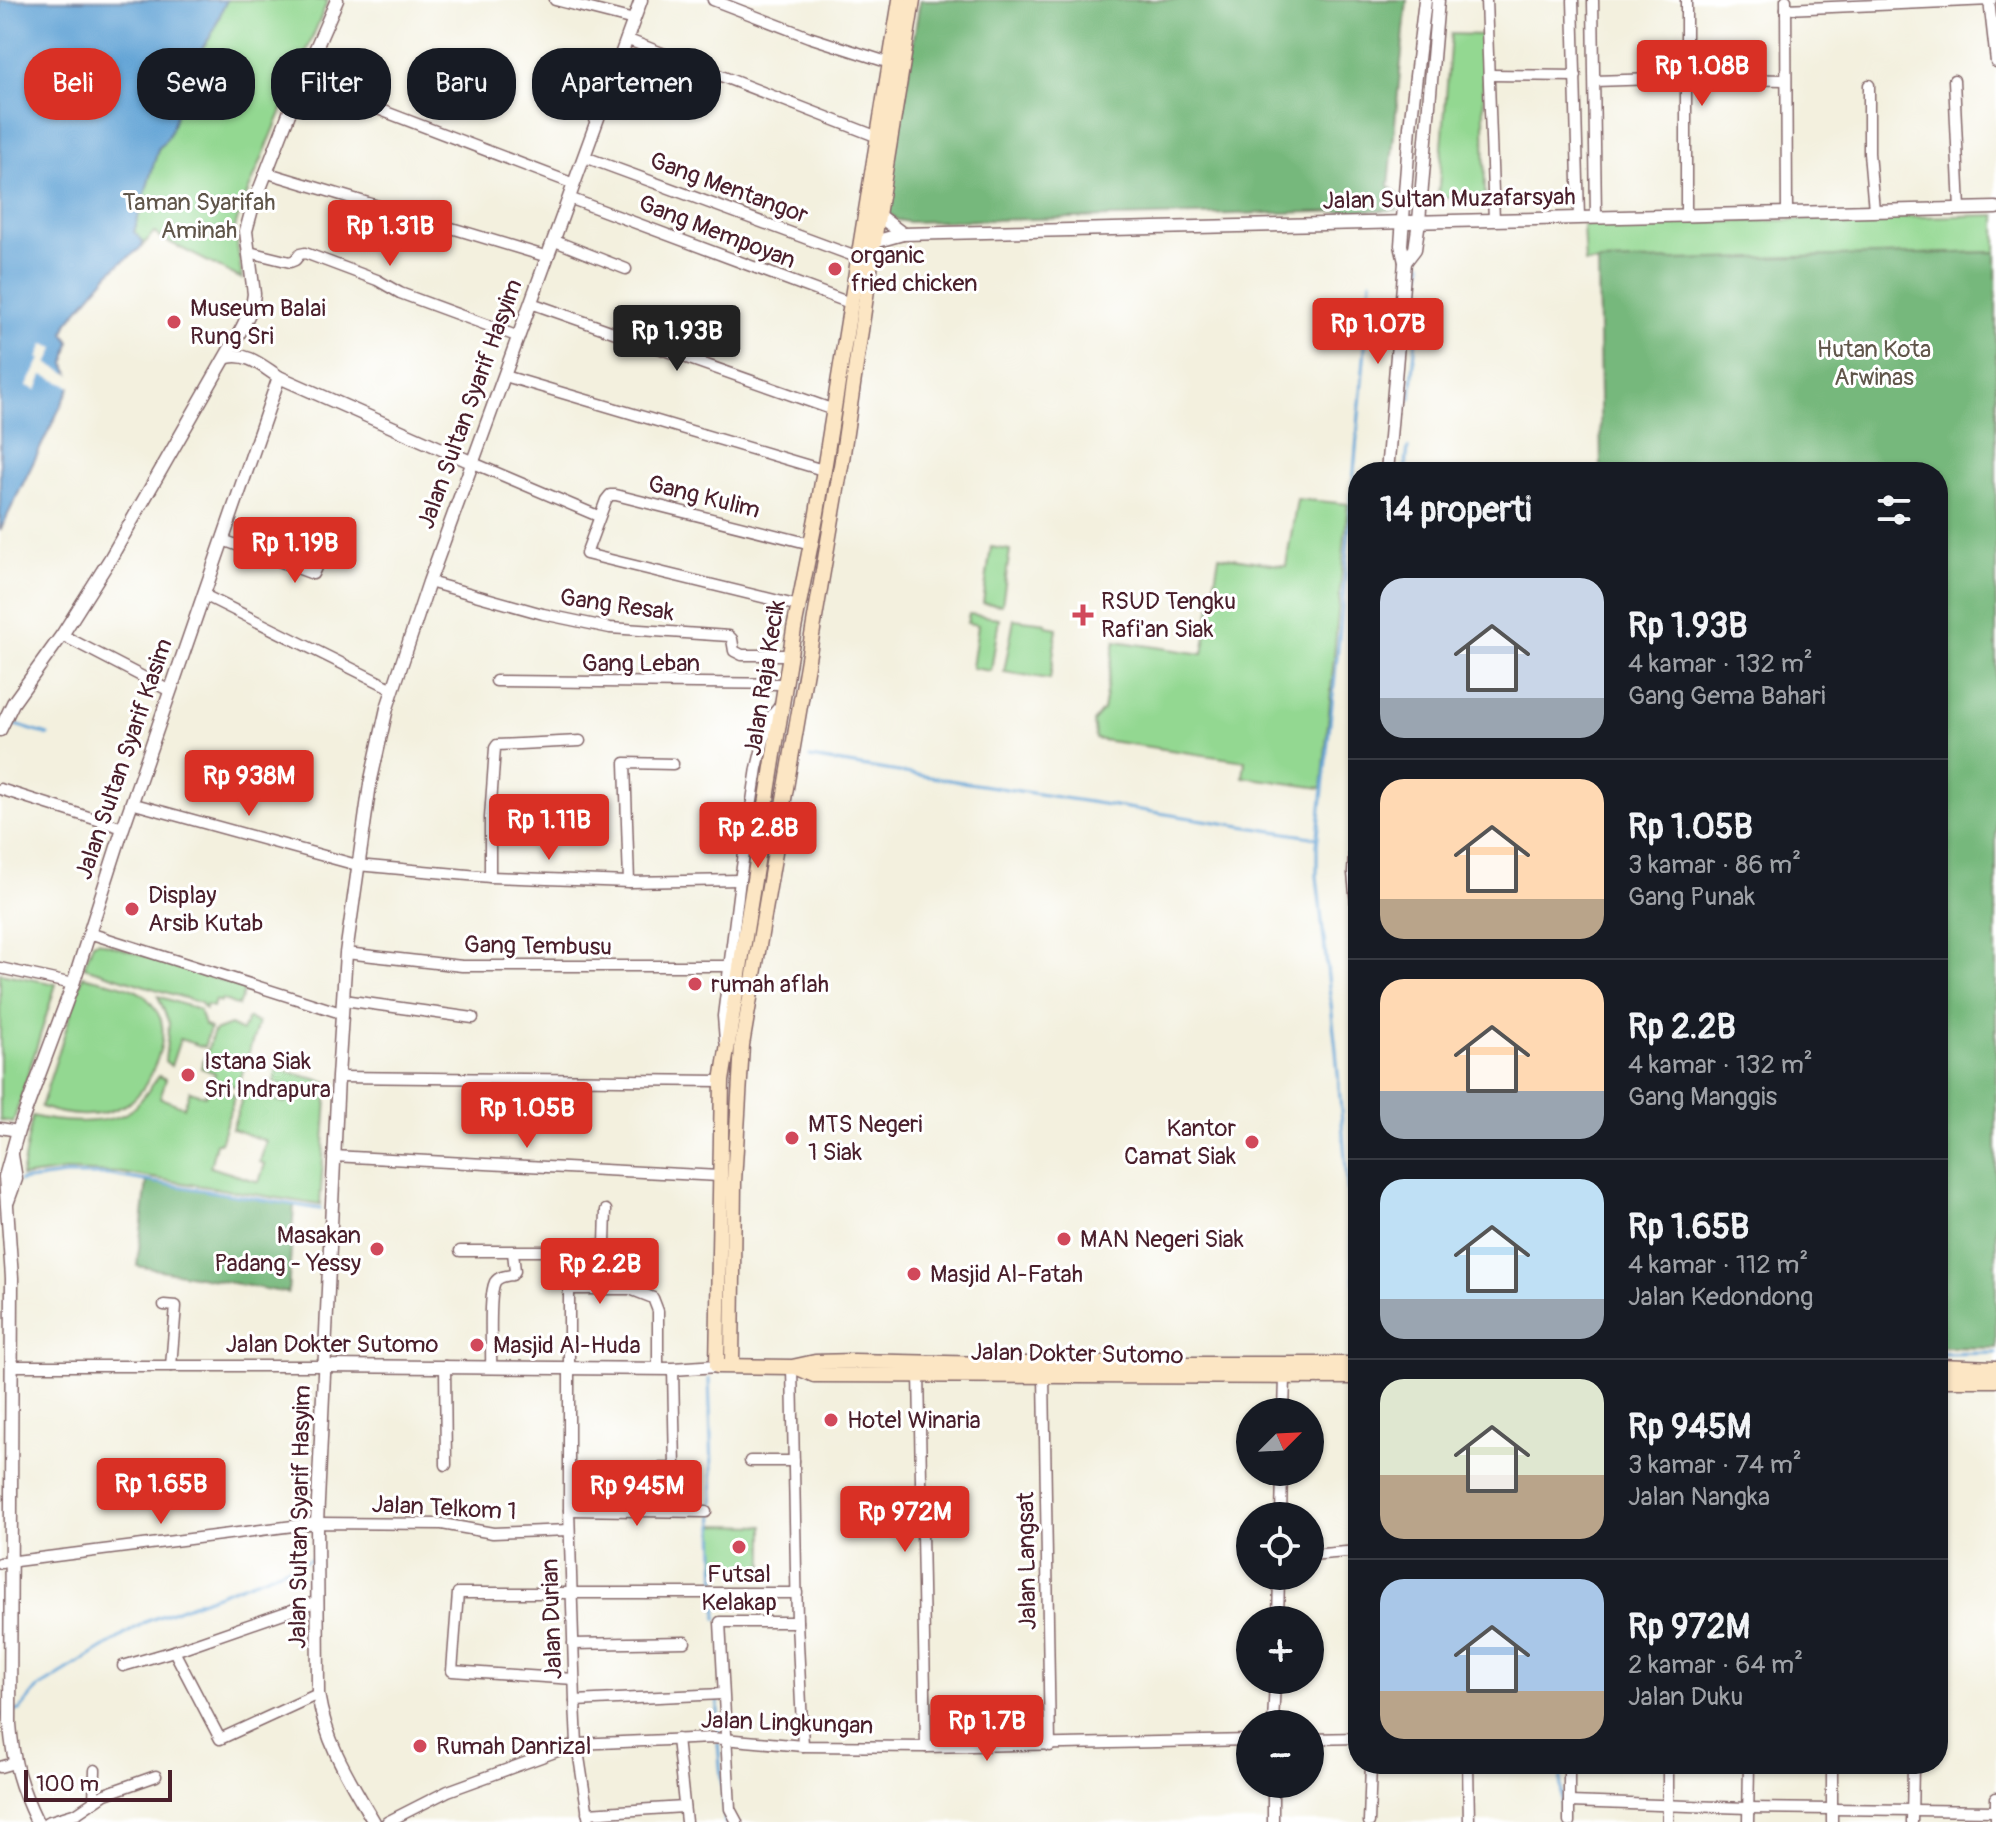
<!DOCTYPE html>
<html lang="id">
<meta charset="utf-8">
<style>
body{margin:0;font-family:Pangolin,sans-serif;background:#242831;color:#f1f3f6;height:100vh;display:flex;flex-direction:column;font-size:30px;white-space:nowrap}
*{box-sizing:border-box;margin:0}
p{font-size:26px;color:#9ea1a6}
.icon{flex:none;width:44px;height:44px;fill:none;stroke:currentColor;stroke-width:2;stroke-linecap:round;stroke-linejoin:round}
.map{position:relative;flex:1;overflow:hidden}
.details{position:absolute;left:1348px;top:462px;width:600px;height:1312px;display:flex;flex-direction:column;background:#171b24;border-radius:32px;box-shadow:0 2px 6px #0004}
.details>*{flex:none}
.top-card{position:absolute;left:24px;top:48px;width:760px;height:72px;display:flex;gap:16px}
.needle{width:52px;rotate:66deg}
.controls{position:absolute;left:1236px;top:1398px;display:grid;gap:16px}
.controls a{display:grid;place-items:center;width:88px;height:88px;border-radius:50%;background:#171b24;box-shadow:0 2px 6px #0004;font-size:40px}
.scale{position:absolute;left:24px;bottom:20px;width:148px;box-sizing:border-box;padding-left:8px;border:4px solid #4a1f2b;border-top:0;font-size:22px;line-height:28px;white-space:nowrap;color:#4a1f2b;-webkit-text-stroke:6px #fff;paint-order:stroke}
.price{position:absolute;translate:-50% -68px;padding:0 18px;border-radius:8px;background:#d93025;color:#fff;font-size:26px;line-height:52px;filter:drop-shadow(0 2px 4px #0008)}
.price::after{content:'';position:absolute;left:50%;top:48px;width:24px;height:18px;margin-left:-12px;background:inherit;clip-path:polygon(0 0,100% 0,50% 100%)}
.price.on{background:#222;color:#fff}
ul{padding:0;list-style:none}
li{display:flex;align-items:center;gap:24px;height:200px;padding:0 32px}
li+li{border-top:2px solid #363941}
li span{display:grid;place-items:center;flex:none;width:224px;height:160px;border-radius:24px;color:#555}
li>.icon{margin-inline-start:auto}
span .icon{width:96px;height:96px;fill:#fffc;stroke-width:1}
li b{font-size:34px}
h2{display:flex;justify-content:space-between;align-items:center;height:96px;padding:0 32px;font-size:34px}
.pill{padding:0 28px;border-radius:32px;background:#171b24;box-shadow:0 2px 6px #0004;font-size:28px;line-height:72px}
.pill.on{background:#d93025;color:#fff}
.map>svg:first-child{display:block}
</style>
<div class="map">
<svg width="1996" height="1822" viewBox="0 0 1996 1822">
<rect width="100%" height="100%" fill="#fff"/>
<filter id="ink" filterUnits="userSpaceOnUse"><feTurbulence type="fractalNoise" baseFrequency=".0125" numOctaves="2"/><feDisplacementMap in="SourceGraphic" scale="16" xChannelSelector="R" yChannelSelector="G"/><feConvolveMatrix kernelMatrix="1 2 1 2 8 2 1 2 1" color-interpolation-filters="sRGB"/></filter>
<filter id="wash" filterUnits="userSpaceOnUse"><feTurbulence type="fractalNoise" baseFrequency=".006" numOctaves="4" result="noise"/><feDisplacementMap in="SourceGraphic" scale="32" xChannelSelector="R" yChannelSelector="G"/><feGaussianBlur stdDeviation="1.8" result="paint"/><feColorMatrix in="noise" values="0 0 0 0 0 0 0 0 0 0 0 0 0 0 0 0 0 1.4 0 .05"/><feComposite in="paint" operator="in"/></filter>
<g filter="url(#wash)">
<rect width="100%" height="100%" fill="#f3f0de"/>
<g fill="#93d891" stroke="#6e7c5e" stroke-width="2">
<path d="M227 0H328L240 211 235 228 242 279 159 237 154 232 142 247V241L134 232 158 149C180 127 174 99 187 72 193 59 204 47 211 35 217 24 221 11 227 0Z"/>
<path d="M1451 34 1483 35 1485 198H1438Z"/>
<path d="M1996 215V252L1585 263 1583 225Z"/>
<path d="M1297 499 1348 504 1322 788 1243 777 1245 761 1096 739 1093 722 1103 710 1115 641 1203 654 1219 556 1286 566Z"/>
<path d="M991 547 1010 550 1002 605 983 603Z"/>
<path d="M969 614 999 618 991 671 972 668 978 625 967 623Z"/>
<path d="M1014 619 1046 623V626L1057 628 1050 679 1004 672Z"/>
<path d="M98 941 245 988 238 1006 222 999 221 1002 215 1000 213 1007 206 1005 205 1009 201 1003 84 967 93 943Z"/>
<path d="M0 973 56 984 13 1123 0 1120Z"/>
<path d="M83 976C101 981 126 984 142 994 150 1000 161 1015 162 1025 166 1048 146 1095 125 1105 98 1119 68 1117 41 1107Z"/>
<path d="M158 996 199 1010 204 1025 210 1028 204 1047 180 1039 171 1066 165 1061 169 1023Z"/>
<path d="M248 1018 258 1023 238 1087 213 1080 215 1073 201 1068 214 1031 230 1025 242 1031Z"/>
<path d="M276 1069 328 1082 320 1205 121 1173 65 1171 21 1177 32 1116C57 1123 110 1126 131 1110 142 1101 150 1088 159 1076L166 1079 160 1098 184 1107 190 1091 205 1096 209 1087 235 1095 220 1143H216L210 1167 259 1182 265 1164 260 1162 266 1141 232 1129 245 1090 285 1103 288 1087 274 1082Z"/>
<path d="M714 1525 764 1526V1570L716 1568Z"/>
</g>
<g fill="#76b87b" stroke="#606c53" stroke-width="2">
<path d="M920 0H1407L1389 186 1399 195 1398 210 909 222 897 220 889 213 890 189Z"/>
<path d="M1996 252V1348L1938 1347V472H1601L1598 262Z"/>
<path d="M147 1181 294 1205 288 1293 137 1266Z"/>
</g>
<path fill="#63a4d6" stroke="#566280" stroke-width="2" d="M0 0H227C221 11 217 24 211 35 204 47 193 59 187 73 174 100 182 125 158 149L134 232 143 241 142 247 112 270 68 322 64 333 70 342 65 364 73 381 0 531Z"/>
<path fill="#f3f0de" d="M44 344 55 348 48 364 74 376 77 382 74 388 43 375 37 390 27 386 41 359 38 358Z"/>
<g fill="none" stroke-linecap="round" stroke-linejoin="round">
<g stroke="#63a4d6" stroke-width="3">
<path d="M1411 399 1422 263"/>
<path d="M1405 472 1408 448"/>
<path d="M6 722 48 735"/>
<path d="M810 758 1318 838"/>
<path d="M20 1181 65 1175H109L320 1209"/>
<path d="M1358 1314 1336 1050 1317 876V845L1340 629 1371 280"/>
<path d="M1938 1354 1996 1353"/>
<path d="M709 1379 717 1619"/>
<path d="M1938 1390H1996"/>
<path d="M718 1699V1735"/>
<path d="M15 1711 20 1710 37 1689 145 1622 311 1559"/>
<path d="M0 1716 8 1713"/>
<path d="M718 1743 725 1822"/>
<path d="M1560 1822 1561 1764"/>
</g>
</g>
</g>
<g filter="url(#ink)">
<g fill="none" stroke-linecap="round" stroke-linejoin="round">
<g stroke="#85686a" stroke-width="13">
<g id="minor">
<path d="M555 0 634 20"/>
<path d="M713 0 809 37 890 63"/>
<path d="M1486 0 1494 220"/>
<path d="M1573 0 1579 218"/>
<path d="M1593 0 1596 217"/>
<path d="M1686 0V215"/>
<path d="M1786 0 1787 213"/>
<path d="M1989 0 1996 62"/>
<path d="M1786 9 1991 0"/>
<path d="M626 39 878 137"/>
<path d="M1490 75 1576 76"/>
<path d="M302 80 574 184"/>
<path d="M1954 80 1960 209"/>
<path d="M1595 81 1685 78 1785 80"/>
<path d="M1869 85V153L1874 210"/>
<path d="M585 157 859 258"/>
<path d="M268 173 548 257"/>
<path d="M569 198 850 303"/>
<path d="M555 241 626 269"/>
<path d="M249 252 290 262 295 260 300 254 305 253 377 280 400 293 519 337"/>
<path d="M531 303 834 410"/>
<path d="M505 376 823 470"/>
<path d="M471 462 598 516"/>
<path d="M223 540 313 574 331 534"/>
<path d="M429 582 543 614 610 628 729 636 732 639 734 651 742 655H791"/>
<path d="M204 595 393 689"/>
<path d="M799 606 586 554 606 500 610 495H616L811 544"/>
<path d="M62 635 170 691"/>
<path d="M496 681 786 684"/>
<path d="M0 789 123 828"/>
<path d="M131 803 357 865 490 877 629 882 740 880"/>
<path d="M490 877V818L495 748 497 745 580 741"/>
<path d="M629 882 625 763 673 764"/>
<path d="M89 933 341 1013"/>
<path d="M346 953 462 966H729"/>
<path d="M0 968 73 984"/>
<path d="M344 1000 473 1018"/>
<path d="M725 1041 723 1016 740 880 757 768 769 719 783 702"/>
<path d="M338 1077 722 1081"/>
<path d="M0 1128 18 1131"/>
<path d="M333 1156 719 1176"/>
<path d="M460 1251H560L567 1255 569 1263V1510L575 1701 577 1744 589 1822"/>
<path d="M567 1255 576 1248 605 1244 606 1210"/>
<path d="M569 1289H630L653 1298 658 1311V1369"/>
<path d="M164 1305 176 1306 171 1366"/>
<path d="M12 1366H326"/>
<path d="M445 1366 446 1465"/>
<path d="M491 1367C492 1349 488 1296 495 1282 499 1276 506 1276 512 1275L515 1271 513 1252"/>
<path d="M792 1367 797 1622 803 1746"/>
<path d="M919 1372 926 1747"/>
<path d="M1044 1375 1050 1746"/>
<path d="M1284 1412 1285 1378"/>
<path d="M750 1461H794"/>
<path d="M569 1470 675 1468 673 1369"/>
<path d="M569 1510 706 1512"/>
<path d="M1281 1516 1282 1472"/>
<path d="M1310 1555 1358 1551"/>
<path d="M0 1563 317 1523 442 1524 493 1533 569 1530"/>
<path d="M1278 1620 1279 1576"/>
<path d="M573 1644 685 1642"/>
<path d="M123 1666 174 1651"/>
<path d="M574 1679 452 1671 458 1593H797"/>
<path d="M318 1694 220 1739 174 1651 318 1601"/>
<path d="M575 1701 722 1694"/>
<path d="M1273 1724 1275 1680"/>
<path d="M677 1739 686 1822"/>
<path d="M1310 1739 1358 1738"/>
<path d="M1468 1764 1469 1822"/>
<path d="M0 1767 14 1763"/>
<path d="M1273 1784V1822"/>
<path d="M94 1801 95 1770"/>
<path d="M1569 1802 1748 1808 1996 1811"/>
<path d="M587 1813 684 1807"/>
<path d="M47 1822 77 1813 105 1794 156 1776"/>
<path d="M387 1822 448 1791 577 1744 712 1738 803 1746 926 1747 1250 1740"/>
<path d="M737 1822 730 1809 720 1622H797"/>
<path d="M1369 1822 1371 1764"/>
<path d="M1569 1822V1764"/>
<path d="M1668 1822V1764"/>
<path d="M1748 1822 1749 1764"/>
<path d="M1832 1822V1764"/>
<path d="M1912 1822 1913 1764"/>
<path d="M1996 1822V1798"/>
</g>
</g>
<g stroke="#85686a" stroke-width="15">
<g id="tertiary">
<path d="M878 215 903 234"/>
<path d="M874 242 903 234 1996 208"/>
<path d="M1405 262 1415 249 1419 221 1438 0"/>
<path d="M228 357C248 352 263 367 279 377L471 462"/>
<path d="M1387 472 1405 262 1401 245 1410 127 1425 0"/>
<path d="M0 730 13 703 62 635 110 559 242 328 252 307 254 294 246 231 252 209 302 80 337 0"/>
<path d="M1358 800 1354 873 1358 914"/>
<path d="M8 1201 16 1179 12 1155"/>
<path d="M326 1366 673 1369 717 1366"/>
<path d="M37 1822C20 1787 13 1763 10 1724L12 1278 5 1177 18 1131 73 984 123 828 279 377"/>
<path d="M374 1822C349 1779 326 1744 318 1694L317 1523 338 1077 346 953 370 784 387 708 429 582 641 0"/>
</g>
</g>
<g stroke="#85686a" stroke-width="17">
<g id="secondary">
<path d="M900 0 817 513 794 629 722 1081 717 1366 792 1367 815 1362 854 1361 990 1364H1358"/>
<path d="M732 1365 734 1182 742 1045 842 460 878 215 913 0"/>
<path d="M1938 1366 1996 1368"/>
<path d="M796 1367 814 1375 1358 1377"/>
<path d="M1938 1380H1996"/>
</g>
</g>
<use href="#minor" stroke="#fff" stroke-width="10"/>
<use href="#tertiary" stroke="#fff" stroke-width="12"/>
<use href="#secondary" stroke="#fce6c4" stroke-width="14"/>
</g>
</g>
<g fill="#d1495b" stroke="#fff" stroke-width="3">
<circle cx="835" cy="269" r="8"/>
<circle cx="174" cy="322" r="8"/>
<path d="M1079 603h8v8h8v8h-8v8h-8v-8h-8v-8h8z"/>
<circle cx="132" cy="909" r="8"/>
<circle cx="695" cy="984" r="8"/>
<circle cx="188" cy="1075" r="8"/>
<circle cx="792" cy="1138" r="8"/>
<circle cx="1252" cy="1142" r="8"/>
<circle cx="1064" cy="1239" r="8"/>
<circle cx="377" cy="1249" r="8"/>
<circle cx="914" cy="1274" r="8"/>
<circle cx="477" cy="1345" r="8"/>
<circle cx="831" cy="1420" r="8"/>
<circle cx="739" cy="1547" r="8"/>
<circle cx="420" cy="1746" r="8"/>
</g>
<g text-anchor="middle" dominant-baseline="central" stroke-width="6" stroke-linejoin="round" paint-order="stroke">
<g font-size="24" fill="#4a1f2b" stroke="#fff">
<text transform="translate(729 188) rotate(20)">Gang Mentangor</text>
<text transform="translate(1449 199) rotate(-1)">Jalan Sultan Muzafarsyah</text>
<text transform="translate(717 232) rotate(21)">Gang Mempoyan</text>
<text transform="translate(470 404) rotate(-70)">Jalan Sultan Syarif Hasyim</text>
<text transform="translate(704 497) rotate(14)">Gang Kulim</text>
<text transform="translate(617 605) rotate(8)">Gang Resak</text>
<text x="641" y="663">Gang Leban</text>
<text transform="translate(765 678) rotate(-81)">Jalan Raja Kecik</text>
<text transform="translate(124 759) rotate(-71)">Jalan Sultan Syarif Kasim</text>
<text transform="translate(538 946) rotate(1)">Gang Tembusu</text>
<text x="332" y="1344">Jalan Dokter Sutomo</text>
<text transform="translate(1077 1354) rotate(1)">Jalan Dokter Sutomo</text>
<text transform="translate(444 1508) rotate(3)">Jalan Telkom 1</text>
<text transform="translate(300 1517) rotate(-89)">Jalan Sultan Syarif Hasyim</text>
<text transform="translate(1027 1561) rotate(-91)">Jalan Langsat</text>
<text transform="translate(552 1619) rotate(-92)">Jalan Durian</text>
<text transform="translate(787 1723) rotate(2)">Jalan Lingkungan</text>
</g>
<g font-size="24" fill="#60564a" stroke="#fff">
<text x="199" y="202">Taman Syarifah<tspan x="199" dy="28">Aminah</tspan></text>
<text x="1874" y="349">Hutan Kota<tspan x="1874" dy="28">Arwinas</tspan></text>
</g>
<g font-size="24" fill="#4a1f2b" stroke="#fff" text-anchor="start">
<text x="851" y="255">organic<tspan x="851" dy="28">fried chicken</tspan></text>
<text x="190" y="308">Museum Balai<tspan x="190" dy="28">Rung Sri</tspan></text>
<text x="1101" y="601">RSUD Tengku<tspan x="1101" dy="28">Rafi'an Siak</tspan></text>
<text x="148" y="895">Display<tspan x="148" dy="28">Arsib Kutab</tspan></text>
<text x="711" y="984">rumah aflah</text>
<text x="204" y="1061">Istana Siak<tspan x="204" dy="28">Sri Indrapura</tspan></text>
<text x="808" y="1124">MTS Negeri<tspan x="808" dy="28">1 Siak</tspan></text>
<text x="1236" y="1128" text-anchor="end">Kantor<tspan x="1236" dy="28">Camat Siak</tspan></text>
<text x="361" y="1235" text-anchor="end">Masakan<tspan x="361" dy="28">Padang - Yessy</tspan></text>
<text x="1080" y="1239">MAN Negeri Siak</text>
<text x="930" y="1274">Masjid Al-Fatah</text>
<text x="493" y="1345">Masjid Al-Huda</text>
<text x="847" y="1420">Hotel Winaria</text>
<text x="739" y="1574" text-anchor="middle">Futsal<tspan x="739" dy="28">Kelakap</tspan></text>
<text x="436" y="1746">Rumah Danrizal</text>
</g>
</g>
</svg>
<div class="controls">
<a><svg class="needle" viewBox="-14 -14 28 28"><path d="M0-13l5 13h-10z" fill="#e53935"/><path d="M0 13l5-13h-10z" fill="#9ea1a6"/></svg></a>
<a><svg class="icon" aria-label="locate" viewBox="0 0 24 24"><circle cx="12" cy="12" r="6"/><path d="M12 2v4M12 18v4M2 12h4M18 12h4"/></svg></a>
<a>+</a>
<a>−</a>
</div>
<div class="scale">100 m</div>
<b class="price" style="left:1702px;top:108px">Rp 1.08B</b>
<b class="price" style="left:390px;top:268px">Rp 1.31B</b>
<b class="price" style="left:1378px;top:366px">Rp 1.07B</b>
<b class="price on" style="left:677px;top:373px">Rp 1.93B</b>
<b class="price" style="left:295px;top:585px">Rp 1.19B</b>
<b class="price" style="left:249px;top:818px">Rp 938M</b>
<b class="price" style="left:549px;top:862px">Rp 1.11B</b>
<b class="price" style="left:758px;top:870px">Rp 2.8B</b>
<b class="price" style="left:527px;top:1150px">Rp 1.05B</b>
<b class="price" style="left:600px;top:1306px">Rp 2.2B</b>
<b class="price" style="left:161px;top:1526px">Rp 1.65B</b>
<b class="price" style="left:637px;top:1528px">Rp 945M</b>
<b class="price" style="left:905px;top:1554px">Rp 972M</b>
<b class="price" style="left:987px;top:1763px">Rp 1.7B</b>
<div class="top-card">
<a class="pill on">Beli</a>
<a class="pill">Sewa</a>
<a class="pill">Filter</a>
<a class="pill">Baru</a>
<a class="pill">Apartemen</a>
</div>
<section class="details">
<h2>14 properti<svg class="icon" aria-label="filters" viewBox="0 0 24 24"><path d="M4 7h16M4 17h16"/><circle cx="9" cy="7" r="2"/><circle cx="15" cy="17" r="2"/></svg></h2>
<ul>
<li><span style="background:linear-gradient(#c9d6e8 75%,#9aa5b1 0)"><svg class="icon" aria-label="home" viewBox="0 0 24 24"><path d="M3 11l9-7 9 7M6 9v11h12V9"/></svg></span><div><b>Rp 1.93B</b><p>4 kamar · 132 m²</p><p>Gang Gema Bahari</p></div></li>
<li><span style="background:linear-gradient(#ffd9b3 75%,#b9a48a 0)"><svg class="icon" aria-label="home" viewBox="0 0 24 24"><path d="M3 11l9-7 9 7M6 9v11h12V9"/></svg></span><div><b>Rp 1.05B</b><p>3 kamar · 86 m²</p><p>Gang Punak</p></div></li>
<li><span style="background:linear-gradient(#ffd9b3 70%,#9aa5b1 0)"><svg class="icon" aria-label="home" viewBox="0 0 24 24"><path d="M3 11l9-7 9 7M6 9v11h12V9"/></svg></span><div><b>Rp 2.2B</b><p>4 kamar · 132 m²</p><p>Gang Manggis</p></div></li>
<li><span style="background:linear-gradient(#bfe0f5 75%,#9aa5b1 0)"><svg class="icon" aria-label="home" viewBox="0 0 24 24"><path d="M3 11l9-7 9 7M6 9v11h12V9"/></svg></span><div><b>Rp 1.65B</b><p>4 kamar · 112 m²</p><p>Jalan Kedondong</p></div></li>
<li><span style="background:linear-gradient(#dfe7d0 60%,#b9a48a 0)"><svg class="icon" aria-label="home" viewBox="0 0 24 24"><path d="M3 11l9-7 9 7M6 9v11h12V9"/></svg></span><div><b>Rp 945M</b><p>3 kamar · 74 m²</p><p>Jalan Nangka</p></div></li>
<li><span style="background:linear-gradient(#a9c7e8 70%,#b9a48a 0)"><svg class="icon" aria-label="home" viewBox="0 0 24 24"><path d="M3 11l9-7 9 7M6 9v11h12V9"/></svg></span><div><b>Rp 972M</b><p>2 kamar · 64 m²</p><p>Jalan Duku</p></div></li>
</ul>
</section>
</div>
